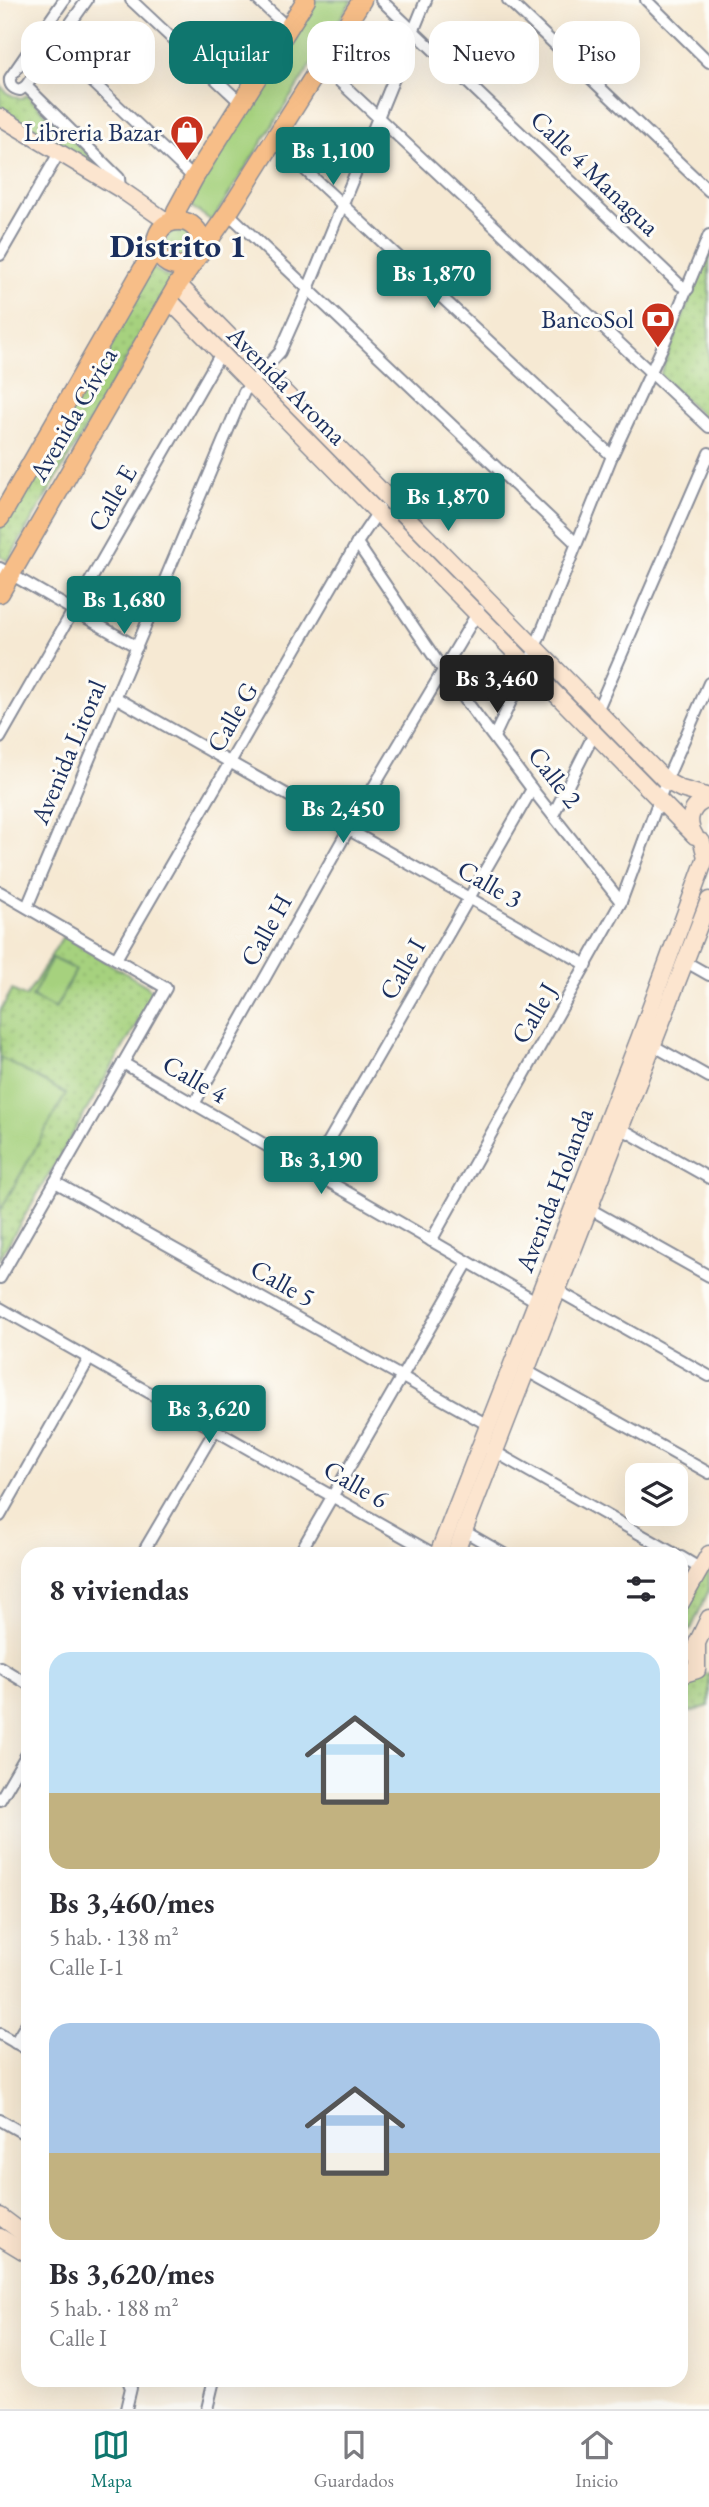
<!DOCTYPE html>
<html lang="es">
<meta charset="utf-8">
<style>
body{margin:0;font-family:"EB Garamond",serif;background:#f7f7f7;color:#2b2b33;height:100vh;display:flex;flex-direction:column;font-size:26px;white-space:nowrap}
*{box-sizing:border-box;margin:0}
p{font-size:23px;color:#7c7c81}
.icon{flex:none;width:38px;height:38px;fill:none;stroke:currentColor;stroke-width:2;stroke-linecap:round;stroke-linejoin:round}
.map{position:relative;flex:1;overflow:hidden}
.drawer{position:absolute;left:21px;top:1547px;width:667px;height:840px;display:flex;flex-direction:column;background:#fff;border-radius:21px;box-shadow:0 7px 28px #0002}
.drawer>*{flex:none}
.guide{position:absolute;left:21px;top:21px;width:668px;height:63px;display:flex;gap:14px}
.buttons{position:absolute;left:625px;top:1463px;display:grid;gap:14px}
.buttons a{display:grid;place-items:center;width:63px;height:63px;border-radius:14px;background:#fff;box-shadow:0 7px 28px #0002;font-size:35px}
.price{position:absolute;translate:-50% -60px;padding:0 16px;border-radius:7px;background:#0f766e;color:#fff;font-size:23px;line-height:46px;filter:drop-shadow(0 2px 4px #0008)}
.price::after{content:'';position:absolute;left:50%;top:42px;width:21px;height:16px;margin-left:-10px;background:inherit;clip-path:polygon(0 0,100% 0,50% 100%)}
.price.active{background:#222;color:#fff}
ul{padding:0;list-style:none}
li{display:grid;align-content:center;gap:14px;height:371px;padding:0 28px}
li span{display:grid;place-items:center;height:217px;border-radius:21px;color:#555}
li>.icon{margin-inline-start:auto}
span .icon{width:126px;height:126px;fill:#fffc;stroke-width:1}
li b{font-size:30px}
h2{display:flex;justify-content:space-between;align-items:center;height:84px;padding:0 28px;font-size:30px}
.pill{padding:0 24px;border-radius:21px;background:#fff;box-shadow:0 7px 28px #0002;font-size:24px;line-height:63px}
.pill.active{background:#0f766e;color:#fff}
.dock{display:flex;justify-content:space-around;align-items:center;height:98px;border-top:2px solid #e1e1e2;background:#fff;font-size:19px;color:#7c7c81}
.dock a{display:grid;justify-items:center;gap:4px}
.dock .active{color:#0f766e}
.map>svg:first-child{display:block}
</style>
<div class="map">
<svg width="709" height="2409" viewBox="0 0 709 2409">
<defs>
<pattern id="park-dots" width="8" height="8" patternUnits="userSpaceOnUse" patternTransform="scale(1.75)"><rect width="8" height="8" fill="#a6d17e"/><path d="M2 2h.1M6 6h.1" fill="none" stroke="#8eb46f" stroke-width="1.8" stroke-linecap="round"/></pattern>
</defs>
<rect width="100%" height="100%" fill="#fdfcf7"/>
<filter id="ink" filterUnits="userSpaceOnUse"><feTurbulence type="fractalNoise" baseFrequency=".0143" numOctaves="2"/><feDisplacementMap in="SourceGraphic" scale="14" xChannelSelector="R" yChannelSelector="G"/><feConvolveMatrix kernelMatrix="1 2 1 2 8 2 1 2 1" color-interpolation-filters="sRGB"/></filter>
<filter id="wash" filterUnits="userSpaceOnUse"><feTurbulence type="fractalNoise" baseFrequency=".00686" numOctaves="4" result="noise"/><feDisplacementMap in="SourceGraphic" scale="28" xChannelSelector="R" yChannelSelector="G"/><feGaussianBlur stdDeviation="1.57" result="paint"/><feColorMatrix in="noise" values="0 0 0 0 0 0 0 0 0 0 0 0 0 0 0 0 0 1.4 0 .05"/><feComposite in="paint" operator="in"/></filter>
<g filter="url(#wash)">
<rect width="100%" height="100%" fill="#f6e9d3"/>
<g fill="url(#park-dots)" stroke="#60806e" stroke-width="2">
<path d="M0 85 7 93 20 99 27 95 116 181 0 111Z"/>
<circle cx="179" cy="244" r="14"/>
<path d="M709 250V422L660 375Z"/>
<path d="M151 267 173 280 8 561 0 556V528Z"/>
<path d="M63 936 147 986 154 995 0 1258V1011L12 990 26 997Z"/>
<path d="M709 1555V1590L691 1629 681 1632V1604Z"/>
<path d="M709 1673V1706L681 1715V1682Z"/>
</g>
<g fill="#a6d17e" stroke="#60806e" stroke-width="2">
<path d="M316 0H352L212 221 189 205Z"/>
<path d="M52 958 76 970 55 1009 32 997Z"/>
<path d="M0 1057 66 1094 0 1211Z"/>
</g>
</g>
<g filter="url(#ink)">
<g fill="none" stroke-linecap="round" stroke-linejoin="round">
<g stroke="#888c98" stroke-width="14">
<g id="street">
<path d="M64 0 10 78C9 85 13 89 20 90L26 86 87 0"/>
<path d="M131 0 241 103"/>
<path d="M258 0 288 28"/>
<path d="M381 0 680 285 688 289"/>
<path d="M508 0 709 191"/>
<path d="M646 0 709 62"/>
<path d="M41 33 194 178"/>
<path d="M321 64 709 427"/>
<path d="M26 86 119 178 120 189"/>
<path d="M273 140 612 456"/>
<path d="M228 213 576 543"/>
<path d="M0 255 59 153"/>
<path d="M357 543 443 670 532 789 621 902"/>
<path d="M0 568 137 647"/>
<path d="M115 697 587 965"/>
<path d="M597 711 709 453"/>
<path d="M494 737 528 665 612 456 662 348 709 235"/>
<path d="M0 738 221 353"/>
<path d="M553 815 594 734"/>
<path d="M0 892 166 988 0 1278"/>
<path d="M27 907 244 392 280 352 308 289 426 0"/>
<path d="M116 959 357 543 380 509"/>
<path d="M686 962 709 975"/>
<path d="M647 1042 709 1077"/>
<path d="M123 1063 536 1301"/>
<path d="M194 1104 348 830 479 610"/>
<path d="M622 1129 709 1178"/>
<path d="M311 1172 532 789"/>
<path d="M55 1182 488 1425"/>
<path d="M590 1209 709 1276"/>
<path d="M431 1241 621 902 666 781 709 683"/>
<path d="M553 1288 709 1376"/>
<path d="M0 1308 434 1554"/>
<path d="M527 1371 709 1473"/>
<path d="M490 1449 675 1554"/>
<path d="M0 1516 89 1359"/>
<path d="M464 1531 504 1554"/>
<path d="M142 1554 215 1430"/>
<path d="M299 1554 468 1262"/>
<path d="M681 1557 701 1569"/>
<path d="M0 1667 28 1684"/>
<path d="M0 1800 28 1752"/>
<path d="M0 2034 28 2050"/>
<path d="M15 2043 28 2021"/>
<path d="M0 2120 28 2136"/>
<path d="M126 2409 131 2388 128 2380"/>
<path d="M207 2409 214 2380"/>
</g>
</g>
<g stroke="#888c98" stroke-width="19">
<g id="secondary">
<path d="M0 117 120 189 169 223"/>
<path d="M178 284 666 781 681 789 709 797"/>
<path d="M169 300 694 835"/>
<path d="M695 836C685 820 691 805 709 799"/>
<path d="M438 1554 639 1039 706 857 702 842"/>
<path d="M455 1554 709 900"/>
<path d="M681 1603 709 1554"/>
<path d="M681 1675 697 1670V1643L709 1618"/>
<path d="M0 2216 28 2237"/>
<path d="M0 2237 28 2254"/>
</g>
</g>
<g stroke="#888c98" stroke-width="21">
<g id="primary">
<path d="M174 221 176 211 194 178 306 0"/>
<path d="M192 263C152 280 143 221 179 221 184 221 190 223 194 227 202 234 202 243 200 253"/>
<path d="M0 518 156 246"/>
<path d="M0 593 178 284 228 213 362 0"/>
</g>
</g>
<use href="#street" stroke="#fff" stroke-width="10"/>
<use href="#secondary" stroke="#fce5cf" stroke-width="16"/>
<use href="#primary" stroke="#f7be88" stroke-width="18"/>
</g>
</g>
<defs>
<g id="shop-pin" transform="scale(1.75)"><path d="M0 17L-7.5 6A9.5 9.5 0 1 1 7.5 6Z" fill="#c8321e" stroke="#fdfcf7"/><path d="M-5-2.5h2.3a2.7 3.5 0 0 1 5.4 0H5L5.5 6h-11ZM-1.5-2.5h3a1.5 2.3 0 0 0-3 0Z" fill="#fff"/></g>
<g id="bank-pin" transform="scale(1.75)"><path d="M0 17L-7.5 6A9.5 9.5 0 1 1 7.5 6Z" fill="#c8321e" stroke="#fdfcf7"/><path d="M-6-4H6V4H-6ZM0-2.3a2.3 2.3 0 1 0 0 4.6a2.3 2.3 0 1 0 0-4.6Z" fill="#fff"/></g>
</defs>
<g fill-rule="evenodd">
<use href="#shop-pin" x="187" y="132"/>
<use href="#bank-pin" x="658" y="319"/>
</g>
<g text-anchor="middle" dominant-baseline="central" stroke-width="6" stroke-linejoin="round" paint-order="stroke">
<g font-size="26" fill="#1b2f5e" stroke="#fdfcf7" text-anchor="end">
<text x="162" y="132">Libreria Bazar</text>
<text x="634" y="319">BancoSol</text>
</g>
<g font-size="26" fill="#1b2f5e" stroke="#fdfcf7">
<text transform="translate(595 173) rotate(44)">Calle 4 Managua</text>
<text transform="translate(287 385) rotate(45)">Avenida Aroma</text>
<text transform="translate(73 414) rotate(-60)">Avenida Cívica</text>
<text transform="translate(112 498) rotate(-60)">Calle E</text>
<text transform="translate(232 717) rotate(-60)">Calle G</text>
<text transform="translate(68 752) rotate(-67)">Avenida Litoral</text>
<text transform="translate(555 777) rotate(52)">Calle 2</text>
<text transform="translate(490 884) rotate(30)">Calle 3</text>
<text transform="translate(266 930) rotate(-61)">Calle H</text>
<text transform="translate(402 969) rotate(-60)">Calle I</text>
<text transform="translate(534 1013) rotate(-60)">Calle J</text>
<text transform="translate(195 1079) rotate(30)">Calle 4</text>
<text transform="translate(554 1190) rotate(-69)">Avenida Holanda</text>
<text transform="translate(283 1283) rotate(29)">Calle 5</text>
<text transform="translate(356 1484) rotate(30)">Calle 6</text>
</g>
<g font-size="33" font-weight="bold" fill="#1b2f5e" stroke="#fdfcf7">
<text x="178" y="245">Distrito 1</text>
</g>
</g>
</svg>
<div class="buttons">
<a><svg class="icon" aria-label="layers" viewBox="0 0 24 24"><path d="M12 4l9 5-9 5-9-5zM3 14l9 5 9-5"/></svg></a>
</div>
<b class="price" style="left:333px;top:187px">Bs 1,100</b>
<b class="price" style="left:434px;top:310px">Bs 1,870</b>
<b class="price" style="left:448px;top:533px">Bs 1,870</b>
<b class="price" style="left:124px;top:636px">Bs 1,680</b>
<b class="price active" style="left:497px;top:715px">Bs 3,460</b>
<b class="price" style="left:343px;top:845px">Bs 2,450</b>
<b class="price" style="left:321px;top:1196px">Bs 3,190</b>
<b class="price" style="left:209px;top:1445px">Bs 3,620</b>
<div class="guide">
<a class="pill">Comprar</a>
<a class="pill active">Alquilar</a>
<a class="pill">Filtros</a>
<a class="pill">Nuevo</a>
<a class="pill">Piso</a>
</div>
<section class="drawer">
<h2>8 viviendas<svg class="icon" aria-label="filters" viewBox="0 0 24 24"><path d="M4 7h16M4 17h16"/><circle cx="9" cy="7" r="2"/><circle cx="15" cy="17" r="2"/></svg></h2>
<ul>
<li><span style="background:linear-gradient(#bfe0f5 65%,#c2b280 0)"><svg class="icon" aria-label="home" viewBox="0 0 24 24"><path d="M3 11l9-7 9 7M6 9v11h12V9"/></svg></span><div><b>Bs 3,460/mes</b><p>5 hab. · 138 m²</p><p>Calle I-1</p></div></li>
<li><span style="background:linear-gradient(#a9c7e8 60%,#c2b280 0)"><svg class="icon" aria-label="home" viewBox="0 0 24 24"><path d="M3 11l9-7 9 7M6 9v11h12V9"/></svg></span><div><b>Bs 3,620/mes</b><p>5 hab. · 188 m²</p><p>Calle I</p></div></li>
</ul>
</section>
</div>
<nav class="dock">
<a class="active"><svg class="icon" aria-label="map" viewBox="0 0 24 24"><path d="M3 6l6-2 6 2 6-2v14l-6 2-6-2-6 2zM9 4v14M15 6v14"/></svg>Mapa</a>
<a><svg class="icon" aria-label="saved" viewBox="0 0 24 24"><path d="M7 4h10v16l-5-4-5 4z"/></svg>Guardados</a>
<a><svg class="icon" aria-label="home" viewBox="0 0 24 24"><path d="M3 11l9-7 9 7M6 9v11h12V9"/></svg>Inicio</a>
</nav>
